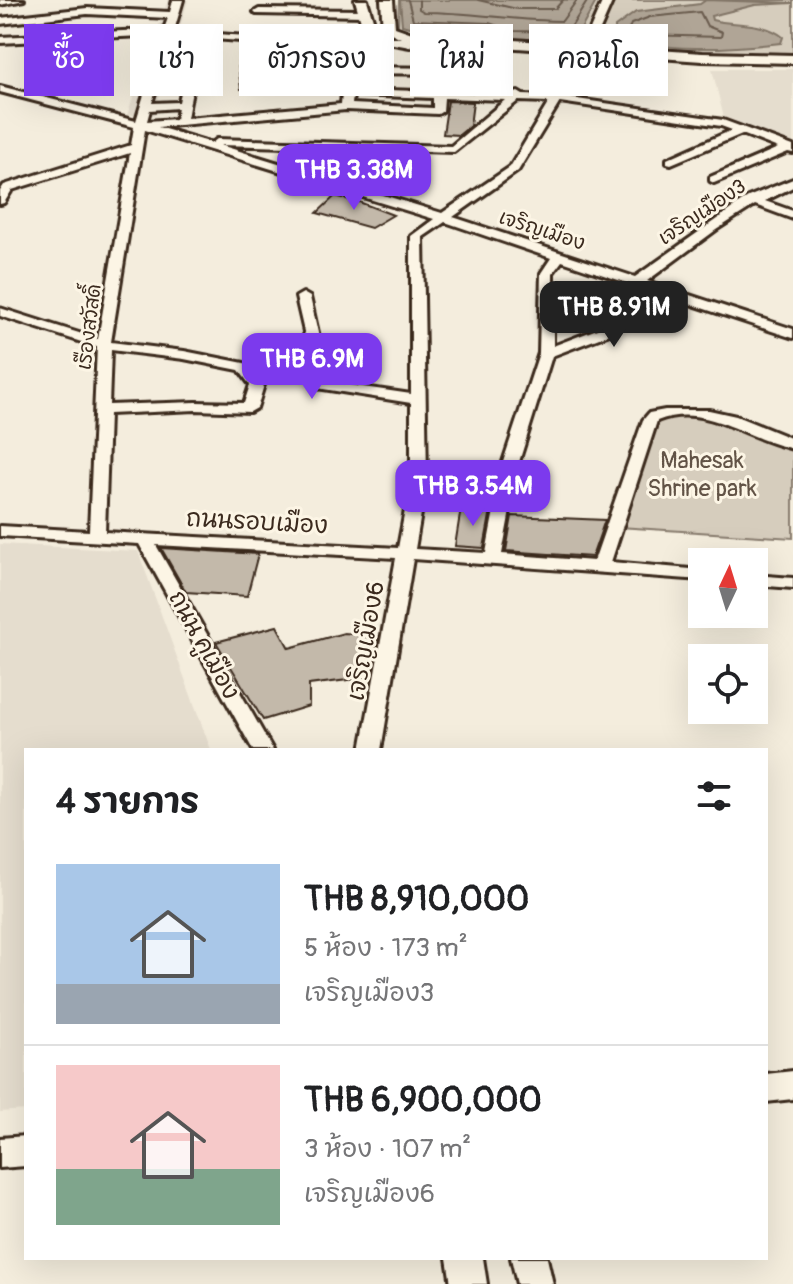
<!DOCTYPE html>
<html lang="th">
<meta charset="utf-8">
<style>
body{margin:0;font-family:Pangolin,"Playpen Sans Thai",sans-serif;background:#f2f2f2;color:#202124;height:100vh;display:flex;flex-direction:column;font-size:30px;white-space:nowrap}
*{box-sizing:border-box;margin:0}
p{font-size:26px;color:#757577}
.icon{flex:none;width:44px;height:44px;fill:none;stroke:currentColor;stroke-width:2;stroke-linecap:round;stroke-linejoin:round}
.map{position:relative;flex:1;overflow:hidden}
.sheet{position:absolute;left:24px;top:748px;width:744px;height:512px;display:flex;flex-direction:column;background:#fff;border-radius:0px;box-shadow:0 8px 32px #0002}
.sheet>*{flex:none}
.banner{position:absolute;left:24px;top:24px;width:746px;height:72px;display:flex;gap:16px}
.needle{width:52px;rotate:4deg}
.fabs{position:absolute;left:688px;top:548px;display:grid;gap:16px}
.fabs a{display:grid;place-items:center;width:80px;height:80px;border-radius:0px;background:#fff;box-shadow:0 8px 32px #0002;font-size:40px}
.price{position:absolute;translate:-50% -68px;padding:0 18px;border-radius:16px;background:#7c3aed;color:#fff;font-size:26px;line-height:52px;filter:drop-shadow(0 2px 4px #0008)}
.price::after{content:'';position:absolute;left:50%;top:48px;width:24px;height:18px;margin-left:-12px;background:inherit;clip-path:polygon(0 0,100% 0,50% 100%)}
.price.active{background:#222;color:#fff}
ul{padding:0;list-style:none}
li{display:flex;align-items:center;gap:24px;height:200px;padding:0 32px}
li+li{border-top:2px solid #e0e0e0}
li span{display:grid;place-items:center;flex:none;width:224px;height:160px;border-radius:0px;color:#555}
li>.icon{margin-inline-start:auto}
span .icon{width:96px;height:96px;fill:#fffc;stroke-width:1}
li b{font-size:34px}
h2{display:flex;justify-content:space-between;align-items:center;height:96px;padding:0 32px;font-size:34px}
.chip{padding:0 28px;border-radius:0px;background:#fff;box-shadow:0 8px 32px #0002;font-size:28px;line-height:72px}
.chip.active{background:#7c3aed;color:#fff}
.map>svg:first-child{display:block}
</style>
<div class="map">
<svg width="793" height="1284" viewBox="0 0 793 1284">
<rect width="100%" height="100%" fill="#f4eddd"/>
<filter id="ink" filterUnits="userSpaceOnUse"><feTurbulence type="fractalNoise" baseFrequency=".0125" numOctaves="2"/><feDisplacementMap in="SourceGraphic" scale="16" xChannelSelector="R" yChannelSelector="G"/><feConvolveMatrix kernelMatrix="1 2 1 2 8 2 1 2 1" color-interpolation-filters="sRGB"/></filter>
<g filter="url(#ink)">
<g fill="#e5ddce">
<path d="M168 0H188L154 115H127Z"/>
<path d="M712 69H793V144L724 118Z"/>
<path d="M0 544 138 551 211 750H26V1110L0 1112Z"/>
</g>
<g fill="#d6cdbd" stroke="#887c6e" stroke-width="2">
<path d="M399 0H793V53H731L414 32 398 27Z"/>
<path d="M694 412 793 444V538L619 527 657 415Z"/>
</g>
<g fill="#b0a596" stroke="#817466" stroke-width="2">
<path d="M400 0H597L575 40 511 39 488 31 409 27 402 25Z"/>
<path d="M706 0 793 3 755 5 711 16 712 20C735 26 764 21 783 37L781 43C739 48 651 55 615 32V27L636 12 700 4Z"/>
</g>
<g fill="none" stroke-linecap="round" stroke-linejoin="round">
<g stroke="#6a5b4e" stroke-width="2">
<path d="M408 0 413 20 489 23 513 31 568 32 588 0"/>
<path d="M419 0V9L424 12C471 12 515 21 562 21L577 0"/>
<path d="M478 0 517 9H555L563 0"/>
<path d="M700 12 707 26 722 32 721 37 643 35 629 29 631 24 650 17Z"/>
</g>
</g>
<g fill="#c3b9aa" stroke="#3b2a1e" stroke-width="2">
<path d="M270 57 271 61H280L285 87 241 89 238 62H249L248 58Z"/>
<path d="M448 101 473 102 470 126 459 135 443 134Z"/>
<path d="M335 196 359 202 393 215 371 228 317 213Z"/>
<path d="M461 508 491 510 484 548 455 546Z"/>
<path d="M512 516 605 520 592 557 506 551Z"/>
<path d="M161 548 258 554 247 596 186 592Z"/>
<path d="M277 626 289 648 344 633 378 636 371 677 309 685V706L263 720 216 642Z"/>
</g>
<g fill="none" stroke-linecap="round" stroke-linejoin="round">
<g stroke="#3b2a1e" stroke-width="6">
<g id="minor">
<path d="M0 0H24L0 5Z"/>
<path d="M173 0H183L174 31 349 43 381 39 386 42 349 49 172 36 168 50 195 53 198 58 187 118 341 104 344 70 349 67 455 68 460 71 463 93 512 94 518 92 523 95 553 96 582 48 603 0H613L592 48 563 97 723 120 793 146V153L788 152 714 183 710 181V177L778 148 742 134 671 164 667 163V159L732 130 721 126 560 102 518 171 453 217 635 277 748 197 793 179V187L765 201 793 211V219L755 205 716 230 647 281 793 329V338L650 291 639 300 615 332 552 356 519 462 502 554 594 561 643 420 649 413 665 410H709L736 416 793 439V449L786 447C744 437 702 402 657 421L611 562 702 570V580L413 559 381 750H361L396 558 156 545 273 750H253L139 544 0 536V526L89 531 97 347 0 316V308L98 339 130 153 12 190 4 203 0 204V191L4 185 131 145 134 127 0 92V86L136 121 162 35 0 43V37L164 29 168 18 87 14 0 24V18L87 8 170 12ZM166 56 188 58 179 102 152 103ZM354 73 450 74 453 92 353 89ZM353 95 433 98V108L352 104ZM444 98 505 100 451 146 217 139 212 143 158 127 346 110 438 114 443 111ZM518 101 549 102 510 167 442 213 220 145 454 152ZM178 108 176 119 147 121 150 110ZM145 130 434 219 411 236V394L329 382 310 297 303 293 296 297 317 388 411 403V478L398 548 105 532 109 414 196 410 250 412 257 408 264 385 249 364 184 351 111 342ZM445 222 551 258 541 273 539 353 503 462 486 553 415 549 427 478 423 237ZM562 261 639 287 629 294 605 326 553 346V273ZM111 350 184 359 239 370 250 385 244 403 196 402 109 405Z"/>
<path d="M259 9 364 10 369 13 364 16 256 14 254 12Z"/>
<path d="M754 575 793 578V588L754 585Z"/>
</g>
</g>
<g stroke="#3b2a1e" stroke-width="6">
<g id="major">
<path d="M355 0H367L378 36 401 38 383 29 381 0H393L395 27 412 33 702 53 793 55V63L702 61 415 41 410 47 366 39Z"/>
<path d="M793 1071V1099L766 1102V1074Z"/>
<path d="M26 1136V1166L0 1168V1138Z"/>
<path d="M447 1258H483L487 1284H451Z"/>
<path d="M511 1258H547L553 1284H517Z"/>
</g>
</g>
<use href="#minor" fill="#fcf5e5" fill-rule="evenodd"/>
<use href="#major" fill="#fcf5e5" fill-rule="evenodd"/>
</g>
</g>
<g text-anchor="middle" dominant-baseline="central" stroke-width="6" stroke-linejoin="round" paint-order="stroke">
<g font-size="20" fill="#3b2a1e" stroke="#fcf5e5">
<text transform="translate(702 212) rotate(-34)">เจริญเมือง3</text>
<text transform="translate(542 230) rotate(18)">เจริญเมือง</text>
<text transform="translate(89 327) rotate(-83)">เรืองสวัสดิ์</text>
</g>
<g font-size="24" fill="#625346" stroke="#fcf5e5">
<text x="702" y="460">Mahesak<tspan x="702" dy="28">Shrine park</tspan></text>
</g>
<g font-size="24" fill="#3b2a1e" stroke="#fcf5e5">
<text transform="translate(257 522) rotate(3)">ถนนรอบเมือง</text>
<text transform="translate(366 641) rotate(-80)">เจริญเมือง6</text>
<text transform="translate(204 645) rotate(61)">ถนน คูเมือง</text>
</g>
</g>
</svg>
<div class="fabs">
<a><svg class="needle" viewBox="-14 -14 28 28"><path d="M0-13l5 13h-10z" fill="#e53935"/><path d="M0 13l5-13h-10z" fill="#757577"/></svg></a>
<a><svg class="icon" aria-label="locate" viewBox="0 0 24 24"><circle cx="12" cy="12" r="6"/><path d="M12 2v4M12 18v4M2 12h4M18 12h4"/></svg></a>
</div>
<b class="price" style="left:354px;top:212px">THB 3.38M</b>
<b class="price active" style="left:614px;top:349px">THB 8.91M</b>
<b class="price" style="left:312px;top:401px">THB 6.9M</b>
<b class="price" style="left:473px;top:528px">THB 3.54M</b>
<div class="banner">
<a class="chip active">ซื้อ</a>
<a class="chip">เช่า</a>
<a class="chip">ตัวกรอง</a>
<a class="chip">ใหม่</a>
<a class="chip">คอนโด</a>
</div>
<section class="sheet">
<h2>4 รายการ<svg class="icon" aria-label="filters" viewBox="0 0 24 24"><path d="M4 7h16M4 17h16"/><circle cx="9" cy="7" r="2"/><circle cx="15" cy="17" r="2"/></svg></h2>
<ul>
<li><span style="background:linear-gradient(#a9c7e8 75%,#9aa5b1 0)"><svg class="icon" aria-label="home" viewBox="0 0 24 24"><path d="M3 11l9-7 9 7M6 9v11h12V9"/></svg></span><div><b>THB 8,910,000</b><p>5 ห้อง · 173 m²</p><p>เจริญเมือง3</p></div></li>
<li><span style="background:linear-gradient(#f6c9c9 65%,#7fa58c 0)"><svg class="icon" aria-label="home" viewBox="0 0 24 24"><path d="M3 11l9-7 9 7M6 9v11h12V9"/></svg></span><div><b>THB 6,900,000</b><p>3 ห้อง · 107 m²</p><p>เจริญเมือง6</p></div></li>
</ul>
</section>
</div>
